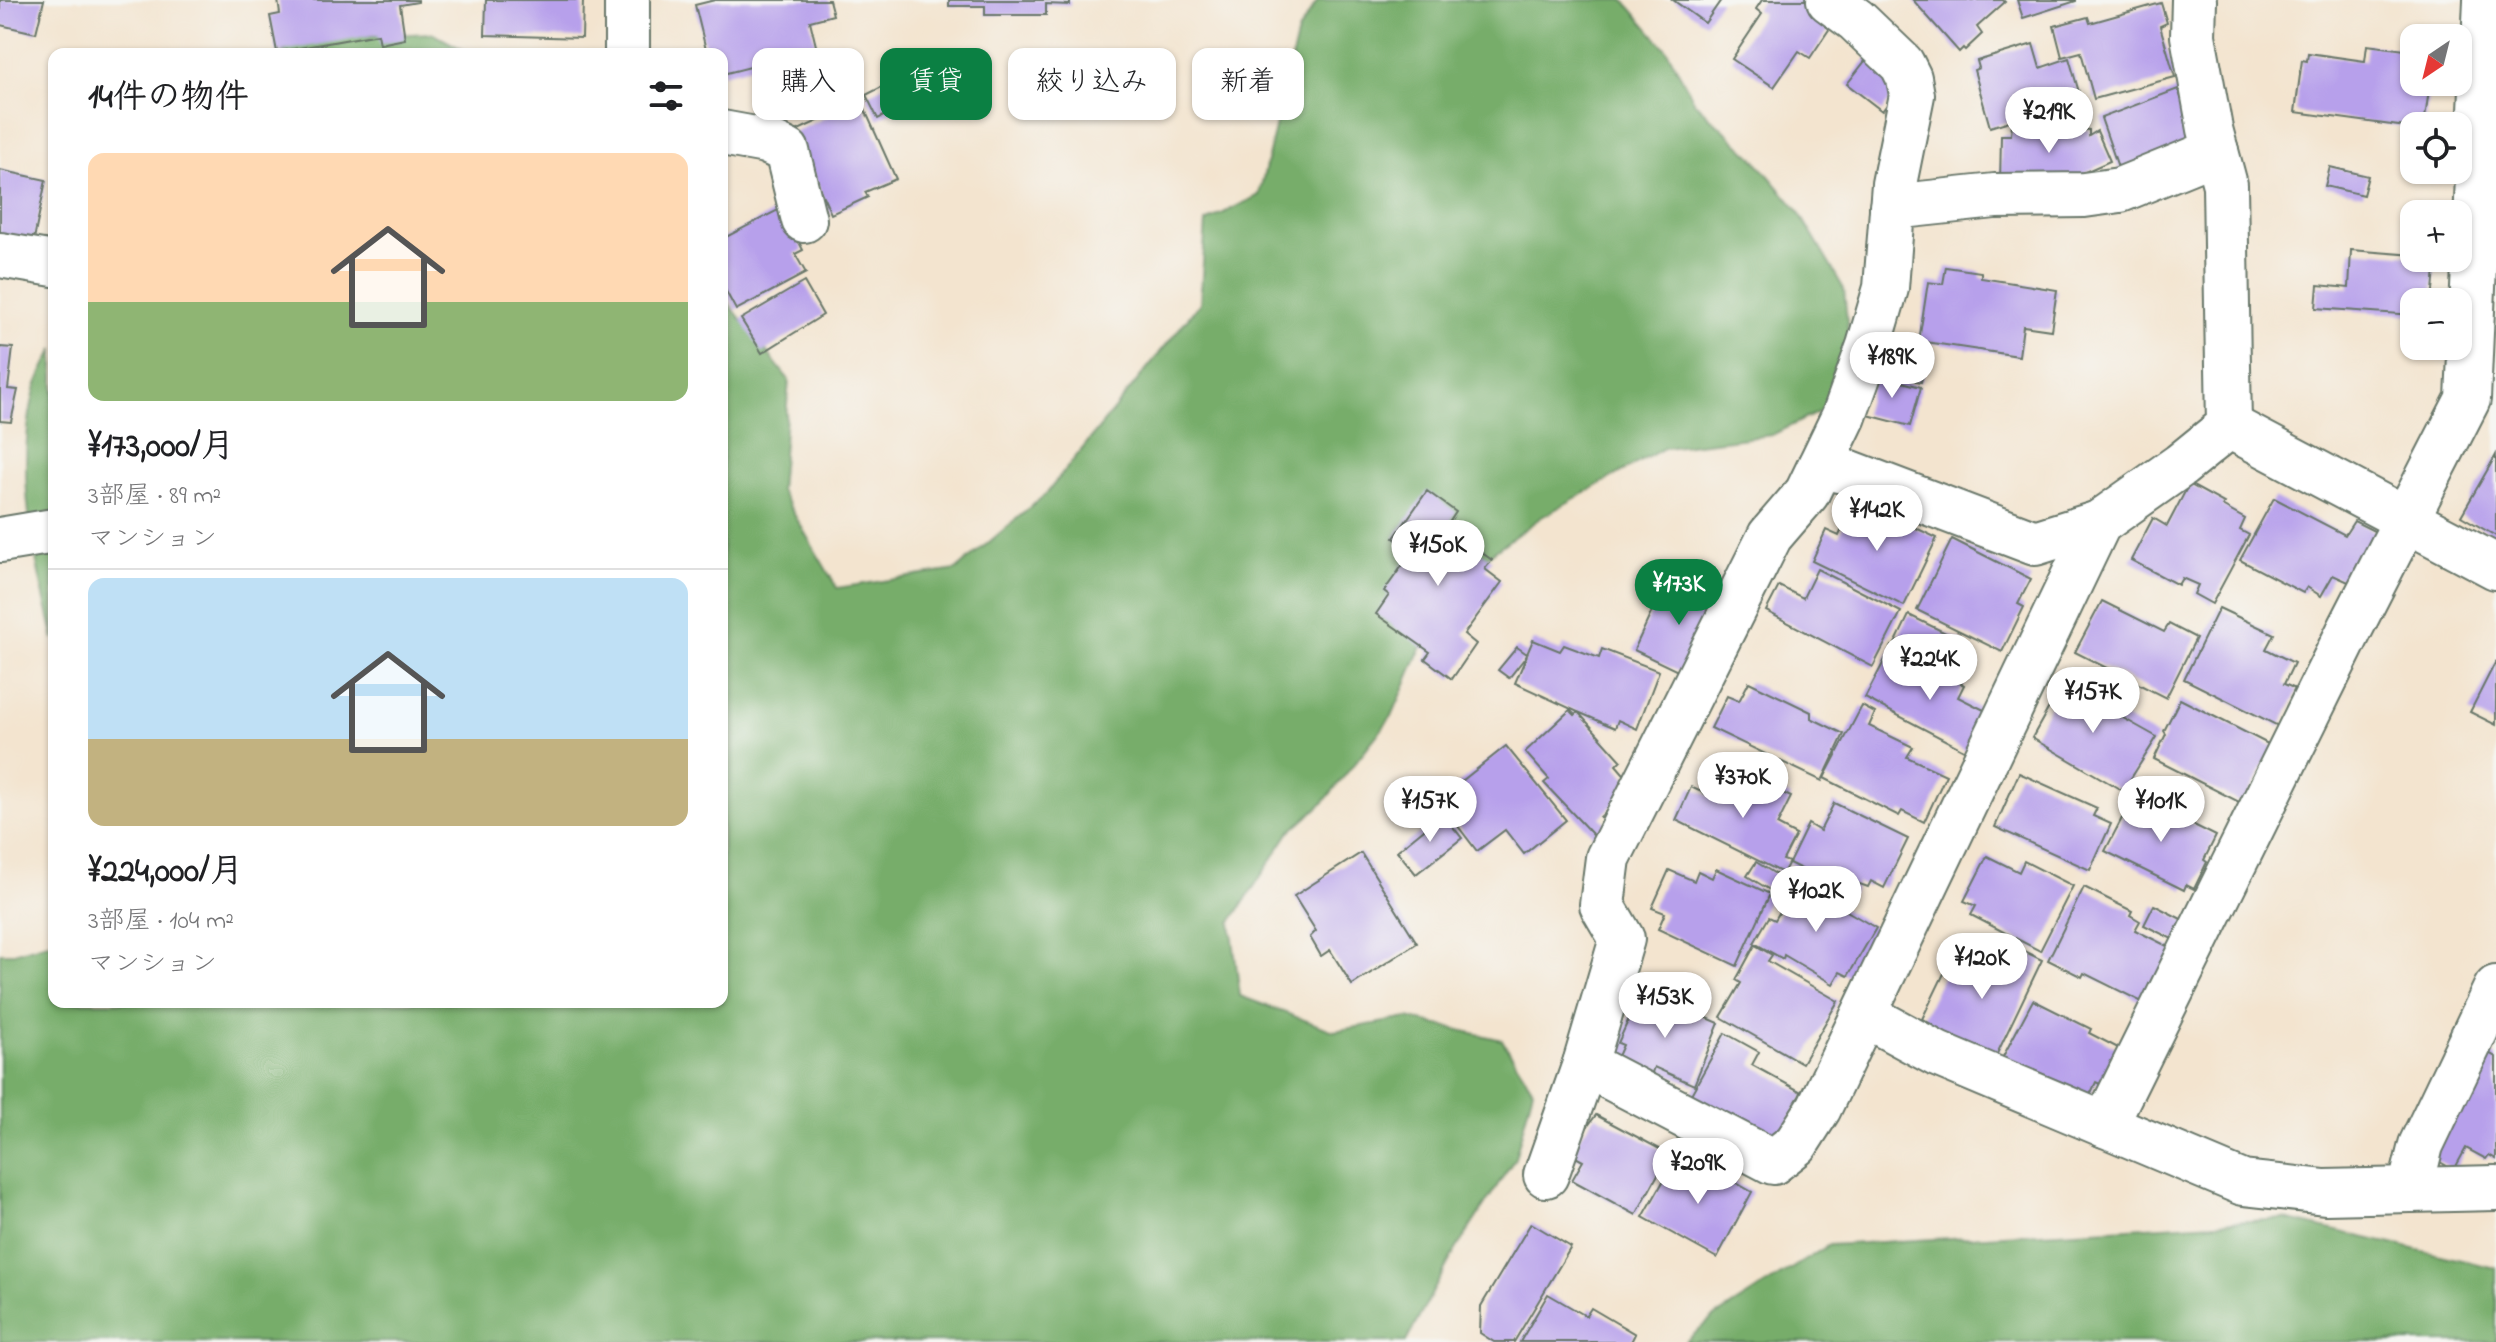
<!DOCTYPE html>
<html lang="ja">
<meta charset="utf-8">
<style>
body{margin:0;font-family:"Indie Flower","Klee One",sans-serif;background:#f2f2f2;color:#202124;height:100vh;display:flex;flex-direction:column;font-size:30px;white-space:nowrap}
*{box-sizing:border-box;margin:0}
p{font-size:26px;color:#757577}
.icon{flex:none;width:44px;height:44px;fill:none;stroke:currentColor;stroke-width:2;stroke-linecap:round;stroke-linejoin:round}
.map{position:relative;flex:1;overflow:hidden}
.drawer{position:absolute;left:48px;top:48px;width:680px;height:960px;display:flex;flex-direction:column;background:#fff;border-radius:16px;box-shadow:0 2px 6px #0004}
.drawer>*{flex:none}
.guide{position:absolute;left:752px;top:48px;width:760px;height:72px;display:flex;gap:16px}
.needle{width:52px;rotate:215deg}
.controls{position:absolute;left:2400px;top:24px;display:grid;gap:16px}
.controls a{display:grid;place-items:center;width:72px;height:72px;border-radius:16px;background:#fff;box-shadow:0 2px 6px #0004;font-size:40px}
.price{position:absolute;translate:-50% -68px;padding:0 18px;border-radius:28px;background:#fff;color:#222;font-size:26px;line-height:52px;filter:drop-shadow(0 2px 4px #0008)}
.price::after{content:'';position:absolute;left:50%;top:48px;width:24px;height:18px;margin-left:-12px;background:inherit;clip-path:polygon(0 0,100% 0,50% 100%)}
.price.current{background:#0b8043;color:#fff}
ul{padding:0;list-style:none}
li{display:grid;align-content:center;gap:16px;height:424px;padding:0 40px}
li+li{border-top:2px solid #e0e0e0}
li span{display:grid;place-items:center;height:248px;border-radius:16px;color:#555}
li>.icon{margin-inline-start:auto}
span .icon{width:144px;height:144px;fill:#fffc;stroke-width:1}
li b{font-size:34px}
h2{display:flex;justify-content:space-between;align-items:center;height:96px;padding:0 40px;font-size:34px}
.pill{padding:0 28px;border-radius:16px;background:#fff;box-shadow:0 2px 6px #0004;font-size:28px;line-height:72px}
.pill.current{background:#0b8043;color:#fff}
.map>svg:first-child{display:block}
</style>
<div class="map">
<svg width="2496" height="1342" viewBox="0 0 2496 1342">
<rect width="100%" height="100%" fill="#f6f6f2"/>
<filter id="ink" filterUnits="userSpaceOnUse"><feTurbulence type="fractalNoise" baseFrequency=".0125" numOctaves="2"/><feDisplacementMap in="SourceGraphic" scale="16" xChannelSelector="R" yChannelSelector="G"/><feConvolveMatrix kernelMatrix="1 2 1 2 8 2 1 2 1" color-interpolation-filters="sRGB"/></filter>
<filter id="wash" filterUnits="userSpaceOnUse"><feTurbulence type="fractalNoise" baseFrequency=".006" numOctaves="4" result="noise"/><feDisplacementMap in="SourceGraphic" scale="32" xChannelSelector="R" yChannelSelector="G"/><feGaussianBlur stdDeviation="1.8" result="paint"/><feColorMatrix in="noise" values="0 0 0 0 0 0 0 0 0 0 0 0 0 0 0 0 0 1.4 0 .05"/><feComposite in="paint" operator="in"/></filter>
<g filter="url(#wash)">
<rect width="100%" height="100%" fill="#f3e4cf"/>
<g fill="#77ad6a" stroke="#4b754f" stroke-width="2">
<path d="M1318 0H1624L1667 50 1695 103 1753 157 1797 209 1844 289 1854 395 1772 435 1664 448 1540 518 1486 557 1427 635 1392 716 1323 803 1289 833 1231 922 1240 996 1334 1031 1408 1018 1502 1040 1533 1089 1515 1158 1452 1256 1406 1342H0V953H13L54 941V1002H722V295L789 380 780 490 837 588 956 570 1046 494 1200 303 1206 222 1259 195 1298 32Z"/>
<path d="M432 33 471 54H281L301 39Z"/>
<path d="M54 349V639C35 559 14 476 34 394 37 379 47 364 54 349Z"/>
<path d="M2285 1219 2496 1268V1342H1685L1713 1318 1829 1245Z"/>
</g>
<g id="blocks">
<g fill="#b7a0eb">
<path d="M0 0H44L36 33 0 25Z"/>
<path d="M278 0H418V2L400 5 405 39 380 44 378 34 277 52 270 16 280 14Z"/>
<path d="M486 0H583L582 38 485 35Z"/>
<path d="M715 0H829L833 15 810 21 817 50 723 74 722 54H707L695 5Z"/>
<path d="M949 0H1070V5L1046 4V15H985V6H949Z"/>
<path d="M1673 0H1721L1705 23Z"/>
<path d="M1762 0H1806L1825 13 1820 21 1830 28 1810 58 1799 51 1774 87 1732 59 1762 14 1756 9Z"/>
<path d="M1913 0H2003L2005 2 1977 27 1982 34 1965 50 1963 48 1959 52Z"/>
<path d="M2017 0H2076V1L2023 18Z"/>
<path d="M2161 3 2167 23 2160 26 2175 77 2094 99 2081 52 2062 57 2054 26 2088 17 2090 23Z"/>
<path d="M2033 44 2040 68 2069 58 2081 99 1990 127 1974 70 1979 68 1977 61Z"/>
<path d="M2367 45 2413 51 2410 72 2414 73V82H2430L2424 126H2414V128L2295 112 2302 60 2307 61 2308 53 2365 61Z"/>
<path d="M1869 56 1904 83 1882 111 1847 84Z"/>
<path d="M915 70 927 94 878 119 866 95Z"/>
<path d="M2178 89 2196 142 2119 170 2101 118Z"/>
<path d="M861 101 896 179 865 192 868 197 831 214 794 132Z"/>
<path d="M2012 123 2089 130V136L2097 131 2110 161 2085 172 2084 183H2000L2001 135H2011Z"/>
<path d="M2330 167 2368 176 2363 195 2325 186Z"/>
<path d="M0 170 46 180 32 249 0 243Z"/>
<path d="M782 208 803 250 795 254 806 273 736 310 722 284V239Z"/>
<path d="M2351 250 2414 255V258H2436L2432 302H2414V315L2316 308 2318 285 2349 288Z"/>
<path d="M1946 267 1981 272V278L2057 290 2051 330 2023 326 2019 356 1919 341 1928 282 1943 284Z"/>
<path d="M804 282 823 315 762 353 741 319Z"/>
<path d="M1882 335 1930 348 1921 382 1872 370Z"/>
<path d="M0 347 13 348 8 389 18 390 11 422 0 421Z"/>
<path d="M1875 375 1921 387 1910 426 1864 414Z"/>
<path d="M2496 455V536L2461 516Z"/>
<path d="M2189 484 2224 503 2222 506 2245 519 2240 530 2249 535 2212 604 2194 594 2198 585 2182 578 2178 585 2131 560 2153 518 2167 526Z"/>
<path d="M1427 491 1456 512 1438 540 1454 551 1462 539 1492 560 1485 569 1502 582 1464 634 1476 644 1452 679 1425 659 1430 652 1376 614 1389 595 1384 591 1412 552 1394 538Z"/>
<path d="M2274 498 2345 535 2354 521 2380 534 2355 585 2333 575 2321 596 2307 587 2303 593 2240 560Z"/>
<path d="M1853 504 1871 513 1874 508 1937 538 1904 606 1812 561 1826 530 1839 536Z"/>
<path d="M1952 539 2031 579 2018 604 2024 607 2002 652 1917 610Z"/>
<path d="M1817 569 1901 612 1873 667 1766 611 1779 586 1803 598Z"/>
<path d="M1665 583 1681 590 1683 585 1699 593 1701 588 1725 601 1688 676 1634 650Z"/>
<path d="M2102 601 2164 632 2169 624 2196 638 2166 698 2075 652Z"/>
<path d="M2219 608 2274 634 2266 649 2294 663 2284 684 2298 690 2280 727 2184 679Z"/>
<path d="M1909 615 1964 642 1959 655 1932 642 1924 660 1894 646Z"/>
<path d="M1533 640 1560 651 1564 645 1599 658 1602 649 1659 671 1637 729 1618 720 1615 728 1578 712 1621 760 1616 765 1629 780 1630 789 1600 817 1607 824 1594 836 1544 783 1549 779 1525 752 1570 710 1575 715 1578 712 1515 683 1527 655 1509 678 1498 670 1517 647 1527 654Z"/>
<path d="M1892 646 1964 685 1958 697 1998 717 1977 757 1865 698Z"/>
<path d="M2496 661V725L2470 712Z"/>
<path d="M2066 677 2110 704 2107 709 2157 737 2123 791 2032 738Z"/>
<path d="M1749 682 1811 712V718L1844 734 1822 781 1711 728 1727 696 1739 701Z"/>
<path d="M2180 699 2274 747 2243 804 2154 759 2166 734 2164 731Z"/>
<path d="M1862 706 1875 713 1869 726 1913 747 1907 757 1946 775 1924 822 1902 811 1899 816 1824 778Z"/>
<path d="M1506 746 1566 820 1524 854 1505 830 1477 851 1438 800Z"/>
<path d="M1741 773 1791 797 1777 825 1796 835 1783 860 1789 862 1783 873 1676 820 1691 787 1716 799 1725 781 1735 786Z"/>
<path d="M2019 773 2097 808 2093 816 2111 824 2090 870 1995 827Z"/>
<path d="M2134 795 2216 836 2204 860 2207 862 2194 889 2186 885 2184 890 2105 851Z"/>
<path d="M1834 803 1908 839 1884 888 1871 881 1868 887 1857 883 1852 894 1789 863 1808 824 1820 831Z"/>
<path d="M1441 812 1462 838 1416 874 1397 851 1439 817Z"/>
<path d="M1361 853 1417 943 1352 985 1330 950 1321 956 1310 937 1316 931 1294 896Z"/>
<path d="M1987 856 2019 872 2024 861 2073 886 2040 951 1971 915 1976 906 1964 901Z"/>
<path d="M1756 862 1782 878 1773 892 1747 876Z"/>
<path d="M1716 869 1770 894 1737 966 1658 929 1665 913 1652 908 1669 870 1694 881 1698 871 1712 878Z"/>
<path d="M1797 882 1876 928 1848 976 1840 972 1833 984 1784 955 1783 959 1754 943 1769 917 1775 920Z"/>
<path d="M2084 887 2132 911 2130 915 2140 921 2135 930 2177 951 2150 1006 2084 973 2082 977 2048 960Z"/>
<path d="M2154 905 2189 923 2180 943 2144 925Z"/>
<path d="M2009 944 2042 960 1995 1058 1932 1028 1933 1025 1922 1019 1950 961 1991 981Z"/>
<path d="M1755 945 1772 955 1768 961 1838 1001 1802 1063 1721 1017 1741 983 1736 980Z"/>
<path d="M1642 990 1719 1023 1694 1085 1654 1067 1649 1081 1614 1065 1623 1045 1618 1043Z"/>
<path d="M2033 1000 2091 1029 2089 1033 2122 1050 2104 1086 2096 1082 2084 1108 1998 1066Z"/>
<path d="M1725 1033 1759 1052 1752 1065 1805 1094 1776 1144 1690 1096Z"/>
<path d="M2485 1051 2496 1057V1159L2489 1155 2486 1159 2466 1148 2454 1170 2426 1154Z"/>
<path d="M1596 1115 1669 1154 1636 1215 1572 1180 1583 1161 1568 1153Z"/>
<path d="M1677 1157 1709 1176 1713 1170 1752 1192 1717 1258 1643 1217Z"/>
<path d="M1531 1223 1571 1247 1514 1342H1494L1480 1333 1481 1306Z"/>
<path d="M1548 1294 1586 1316 1591 1308 1635 1334 1631 1342H1520Z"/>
</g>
</g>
</g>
<g filter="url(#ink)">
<use href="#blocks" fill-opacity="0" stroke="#69776a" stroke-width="2"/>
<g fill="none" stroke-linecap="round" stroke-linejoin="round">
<g stroke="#69776a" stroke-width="48">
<g id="minor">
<path d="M627 0V54"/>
<path d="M722 133 766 141 787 151 804 220"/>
<path d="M1892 207 1995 196 2084 195 2120 190 2216 151"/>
<path d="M0 255 54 264"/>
<path d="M2229 426 2496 567"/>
<path d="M1820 466 1848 472 2035 543 2099 523"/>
<path d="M0 540 54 531"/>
<path d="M1865 1015 1937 1054 2243 1183 2325 1192 2496 1188"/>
<path d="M1585 1064 1773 1162 1796 1144 1819 1108 2099 523 2181 465 2229 426 2225 185 2210 129 2193 36 2194 0"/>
<path d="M2105 1125 2351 627 2468 399 2486 0"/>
<path d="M1546 1175 1585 1064 1622 939 1602 905 1608 858 1770 536 1807 493 1844 416 1869 346 1886 288 1894 184 1912 95 1909 78 1902 64 1856 20 1829 0"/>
<path d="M2410 1190 2421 1145 2496 988"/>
</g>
</g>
<use href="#minor" stroke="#fff" stroke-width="44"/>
</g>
</g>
</svg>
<div class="controls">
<a><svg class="needle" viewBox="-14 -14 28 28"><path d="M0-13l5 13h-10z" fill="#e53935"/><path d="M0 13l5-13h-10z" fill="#757577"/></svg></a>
<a><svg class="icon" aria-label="locate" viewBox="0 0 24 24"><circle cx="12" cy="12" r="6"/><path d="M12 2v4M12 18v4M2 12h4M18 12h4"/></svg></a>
<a>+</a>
<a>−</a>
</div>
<b class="price" style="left:2049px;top:155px">¥219K</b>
<b class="price" style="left:1892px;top:400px">¥189K</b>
<b class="price" style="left:1877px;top:553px">¥142K</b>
<b class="price" style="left:1438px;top:588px">¥150K</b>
<b class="price current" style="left:1679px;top:627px">¥173K</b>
<b class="price" style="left:1930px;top:702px">¥224K</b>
<b class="price" style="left:2093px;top:735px">¥157K</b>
<b class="price" style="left:1743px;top:820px">¥370K</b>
<b class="price" style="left:1430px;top:844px">¥157K</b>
<b class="price" style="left:2161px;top:844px">¥101K</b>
<b class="price" style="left:1816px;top:934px">¥102K</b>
<b class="price" style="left:1982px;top:1001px">¥120K</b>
<b class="price" style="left:1665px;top:1040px">¥153K</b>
<b class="price" style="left:1698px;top:1206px">¥209K</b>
<div class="guide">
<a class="pill">購入</a>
<a class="pill current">賃貸</a>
<a class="pill">絞り込み</a>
<a class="pill">新着</a>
</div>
<section class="drawer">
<h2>14件の物件<svg class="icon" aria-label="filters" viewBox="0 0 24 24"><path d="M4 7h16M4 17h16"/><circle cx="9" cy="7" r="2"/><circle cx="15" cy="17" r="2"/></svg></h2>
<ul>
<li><span style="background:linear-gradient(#ffd9b3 60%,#8fb573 0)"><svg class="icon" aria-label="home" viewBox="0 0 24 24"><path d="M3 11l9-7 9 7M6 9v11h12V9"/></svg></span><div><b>¥173,000/月</b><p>3部屋 · 89 m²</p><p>マンション</p></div></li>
<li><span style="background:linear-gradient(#bfe0f5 65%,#c2b280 0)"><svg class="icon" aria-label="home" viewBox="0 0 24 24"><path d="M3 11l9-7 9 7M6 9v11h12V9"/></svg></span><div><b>¥224,000/月</b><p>3部屋 · 104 m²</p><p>マンション</p></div></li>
</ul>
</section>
</div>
